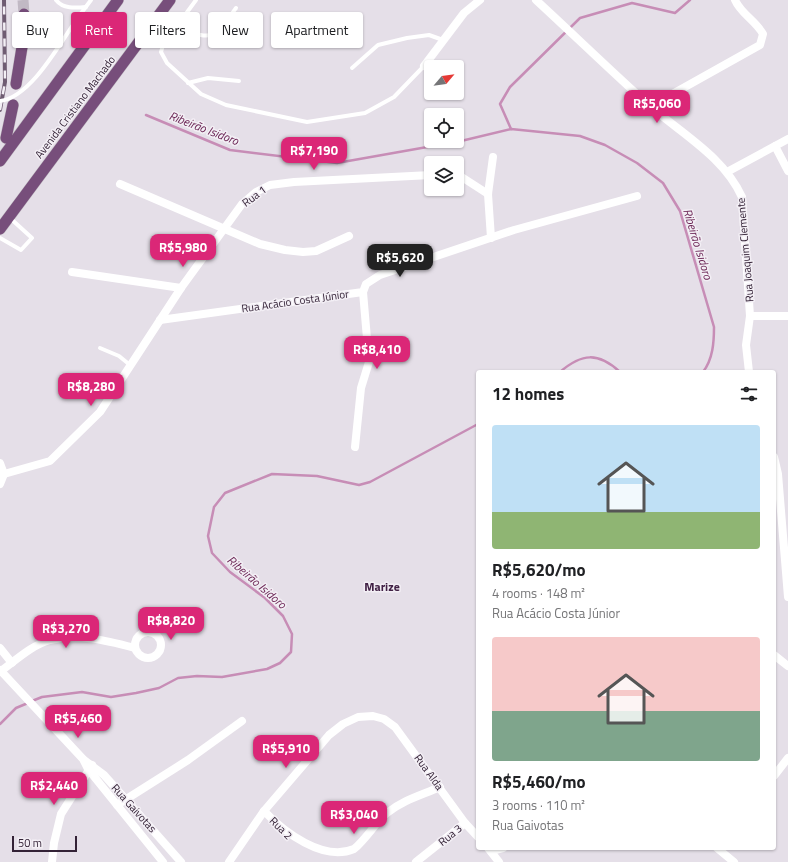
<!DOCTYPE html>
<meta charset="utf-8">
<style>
body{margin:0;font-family:"Titillium Web",sans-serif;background:#f2f2f2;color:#202124;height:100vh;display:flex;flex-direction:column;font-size:15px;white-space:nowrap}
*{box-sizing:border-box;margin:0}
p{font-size:13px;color:#757577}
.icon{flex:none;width:22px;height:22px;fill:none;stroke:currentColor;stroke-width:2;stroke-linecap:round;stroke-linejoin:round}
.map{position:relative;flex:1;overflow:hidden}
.sheet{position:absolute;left:476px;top:370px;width:300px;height:480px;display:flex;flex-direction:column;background:#fff;border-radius:4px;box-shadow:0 1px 3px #0004}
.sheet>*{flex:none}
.guide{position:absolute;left:12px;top:12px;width:380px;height:36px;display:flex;gap:8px}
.needle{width:26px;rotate:61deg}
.buttons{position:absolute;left:424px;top:60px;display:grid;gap:8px}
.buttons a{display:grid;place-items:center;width:40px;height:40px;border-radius:4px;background:#fff;box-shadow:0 1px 3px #0004;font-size:20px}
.scale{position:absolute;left:12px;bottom:10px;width:65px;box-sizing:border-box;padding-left:4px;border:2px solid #332236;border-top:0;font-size:11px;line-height:14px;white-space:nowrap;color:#332236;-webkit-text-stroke:3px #f3eff5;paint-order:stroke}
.price{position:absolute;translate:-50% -34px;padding:0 9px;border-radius:8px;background:#db2777;color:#fff;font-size:13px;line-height:26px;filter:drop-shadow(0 1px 2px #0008)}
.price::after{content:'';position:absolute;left:50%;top:24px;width:12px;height:9px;margin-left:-6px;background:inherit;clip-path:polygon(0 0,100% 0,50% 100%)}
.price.active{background:#222;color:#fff}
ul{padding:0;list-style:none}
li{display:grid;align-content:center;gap:8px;height:212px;padding:0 16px}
li span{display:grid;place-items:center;height:124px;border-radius:4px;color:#555}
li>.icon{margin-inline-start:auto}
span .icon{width:72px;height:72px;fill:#fffc;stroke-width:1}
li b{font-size:17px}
h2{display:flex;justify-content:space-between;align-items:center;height:48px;padding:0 16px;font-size:17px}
.pill{padding:0 14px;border-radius:4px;background:#fff;box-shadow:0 1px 3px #0004;font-size:14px;line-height:36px}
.pill.active{background:#db2777;color:#fff}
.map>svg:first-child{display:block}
</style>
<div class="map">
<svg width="788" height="862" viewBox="0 0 788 862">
<rect width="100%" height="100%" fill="#e5dfe8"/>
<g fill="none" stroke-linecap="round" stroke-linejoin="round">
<g stroke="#c78db6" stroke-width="2.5">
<path d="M146 115 230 150 337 163 461 141 511 129 580 136 605 145 637 163 663 183 680 211 714 327C714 342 713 359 703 372"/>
<path d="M511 129 500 104 510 87 580 18 632 3 675 13 690 0"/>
<path d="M560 372C582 353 598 352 620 372"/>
<path d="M32 701 42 697 82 692 111 697 136 693 159 688 178 678 197 676 222 677 267 669 280 663 291 652 292 634 283 616 265 598 230 572 212 553 208 536 214 507 225 493 272 474 317 476 359 485 370 482 478 424"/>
<path d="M0 724 16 708 28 703"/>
</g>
<path stroke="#c1b9c4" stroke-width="11" stroke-dasharray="11 5.5" stroke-linecap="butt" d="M23 0 24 14"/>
<g stroke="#c2bdc3" stroke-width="12">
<g id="trunk">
<path d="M16 84 23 41 24 14"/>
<path d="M6 138 13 105"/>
<path d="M0 161 118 0"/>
<path d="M0 229 170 0"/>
</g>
</g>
<g stroke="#fff" stroke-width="4">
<path d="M56 0C63 9 75 8 86 7"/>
<path d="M196 0 163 45 161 52 167 63 201 94 226 105 307 122 365 113 394 97 424 66"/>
<path d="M79 16 91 0"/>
<path d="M174 29C215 38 211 43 236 8"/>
<path d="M352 68 378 45 407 38 429 35 443 40"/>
<path d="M188 83 208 78 239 81"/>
<path d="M0 238 21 250 32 238 10 218"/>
<path d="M100 348 119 356 130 365"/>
</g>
<g stroke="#fff" stroke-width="8">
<path d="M536 0C574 35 611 71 650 106 682 134 724 157 742 197L750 316 746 345 749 372"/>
<path d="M424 66 464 13 480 0"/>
<path d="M651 106 760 45 763 34C755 20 741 14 735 0"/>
<path d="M775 146 788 171"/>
<path d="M727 172 788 139"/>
<path d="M457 174 488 194"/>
<path d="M120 184 260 244 285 250 303 252 316 251 349 236"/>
<path d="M491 238 488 194 493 157"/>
<path d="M72 272 181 288"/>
<path d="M750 316H788"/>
<path d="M160 320 363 292 366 284 380 275 514 230 637 196"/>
<path d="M355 447 361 388 369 362 363 292"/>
<path d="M774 457 778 474 788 597"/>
<path d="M0 463 4 474"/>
<path d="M4 474 50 461 100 412 181 288 242 204 256 192 270 185 294 182 431 175"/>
<path d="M0 484 4 474"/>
<circle cx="148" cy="645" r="13"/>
<path d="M0 648 12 663"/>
<path d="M774 655 788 666"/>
<path d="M0 670 83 759 88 769 163 862"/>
<path d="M1 671C16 660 32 645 50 640 78 633 108 641 135 648"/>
<path d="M84 760 104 775 181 862"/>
<path d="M774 776 788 758"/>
<path d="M117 805 188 760 242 721"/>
<path d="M264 811C284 832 323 862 354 849 367 838 375 823 387 813 403 800 422 795 440 787"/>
<path d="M488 848 499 862"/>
<path d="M717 848 734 862"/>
<path d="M491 851 503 848"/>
<path d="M52 862 54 843 61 814 92 765"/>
<path d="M229 862 264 811 329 735 343 724 358 717 373 716 384 719 395 727 465 823 478 837"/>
<path d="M416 862 465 823"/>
</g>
<use href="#trunk" stroke="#774e7b" stroke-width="11"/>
<g stroke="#6f5c72" stroke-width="4">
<path id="rail" d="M0 110 5 82 4 0"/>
</g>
<use href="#rail" stroke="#f3eff5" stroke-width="2.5" stroke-dasharray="8" stroke-linecap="butt"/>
<path stroke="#fff" stroke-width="4" d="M0 101C32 97 61 41 79 16"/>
</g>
<g text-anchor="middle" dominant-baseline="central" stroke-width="3" stroke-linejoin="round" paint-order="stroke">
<g font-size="11" fill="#332236" stroke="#f3eff5">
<text transform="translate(75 107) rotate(-53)">Avenida Cristiano Machado</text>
<text transform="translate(254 196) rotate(-37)">Rua 1</text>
<text transform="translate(745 250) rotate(-95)">Rua Joaquim Clemente</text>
<text transform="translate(295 301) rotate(-8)">Rua Acácio Costa Júnior</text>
<text transform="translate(429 772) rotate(54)">Rua Alda</text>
<text transform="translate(134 808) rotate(48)">Rua Gaivotas</text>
<text transform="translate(281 828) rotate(45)">Rua 2</text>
<text transform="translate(450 835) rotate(-39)">Rua 3</text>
</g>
<g font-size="12" font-style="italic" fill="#6a2454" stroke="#f3eff5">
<text transform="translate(204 128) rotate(21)">Ribeirão Isidoro</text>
<text transform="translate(698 244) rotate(73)">Ribeirão Isidoro</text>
<text transform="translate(257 582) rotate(41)">Ribeirão Isidoro</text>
</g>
<g font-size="12" font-weight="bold" fill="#412145" stroke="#f3eff5">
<text x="382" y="586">Marize</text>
</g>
</g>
</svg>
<div class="buttons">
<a><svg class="needle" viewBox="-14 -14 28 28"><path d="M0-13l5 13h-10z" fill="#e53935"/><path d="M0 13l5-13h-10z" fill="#757577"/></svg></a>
<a><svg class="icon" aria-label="locate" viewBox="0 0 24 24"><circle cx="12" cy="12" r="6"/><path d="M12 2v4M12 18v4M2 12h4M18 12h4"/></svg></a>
<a><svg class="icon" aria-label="layers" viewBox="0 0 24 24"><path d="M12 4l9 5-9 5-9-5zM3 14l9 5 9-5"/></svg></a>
</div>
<div class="scale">50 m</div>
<b class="price" style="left:657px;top:124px">R$5,060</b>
<b class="price" style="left:314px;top:171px">R$7,190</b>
<b class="price" style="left:183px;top:268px">R$5,980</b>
<b class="price active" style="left:400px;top:278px">R$5,620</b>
<b class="price" style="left:377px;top:370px">R$8,410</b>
<b class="price" style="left:91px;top:407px">R$8,280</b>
<b class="price" style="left:171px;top:641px">R$8,820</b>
<b class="price" style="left:66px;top:649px">R$3,270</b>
<b class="price" style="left:78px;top:739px">R$5,460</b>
<b class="price" style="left:286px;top:769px">R$5,910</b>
<b class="price" style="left:54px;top:806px">R$2,440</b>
<b class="price" style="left:354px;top:835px">R$3,040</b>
<div class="guide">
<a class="pill">Buy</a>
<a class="pill active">Rent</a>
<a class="pill">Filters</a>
<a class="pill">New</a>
<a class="pill">Apartment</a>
</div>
<section class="sheet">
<h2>12 homes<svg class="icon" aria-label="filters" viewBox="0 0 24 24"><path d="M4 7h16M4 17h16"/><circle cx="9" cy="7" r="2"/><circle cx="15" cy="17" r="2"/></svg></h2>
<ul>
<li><span style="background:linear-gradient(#bfe0f5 70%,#8fb573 0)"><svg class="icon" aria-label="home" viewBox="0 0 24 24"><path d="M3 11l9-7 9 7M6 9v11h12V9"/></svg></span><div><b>R$5,620/mo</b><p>4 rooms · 148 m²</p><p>Rua Acácio Costa Júnior</p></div></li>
<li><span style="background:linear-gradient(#f6c9c9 60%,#7fa58c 0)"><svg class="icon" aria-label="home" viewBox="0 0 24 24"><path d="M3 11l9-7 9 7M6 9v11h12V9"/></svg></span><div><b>R$5,460/mo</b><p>3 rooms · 110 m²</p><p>Rua Gaivotas</p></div></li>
</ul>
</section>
</div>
